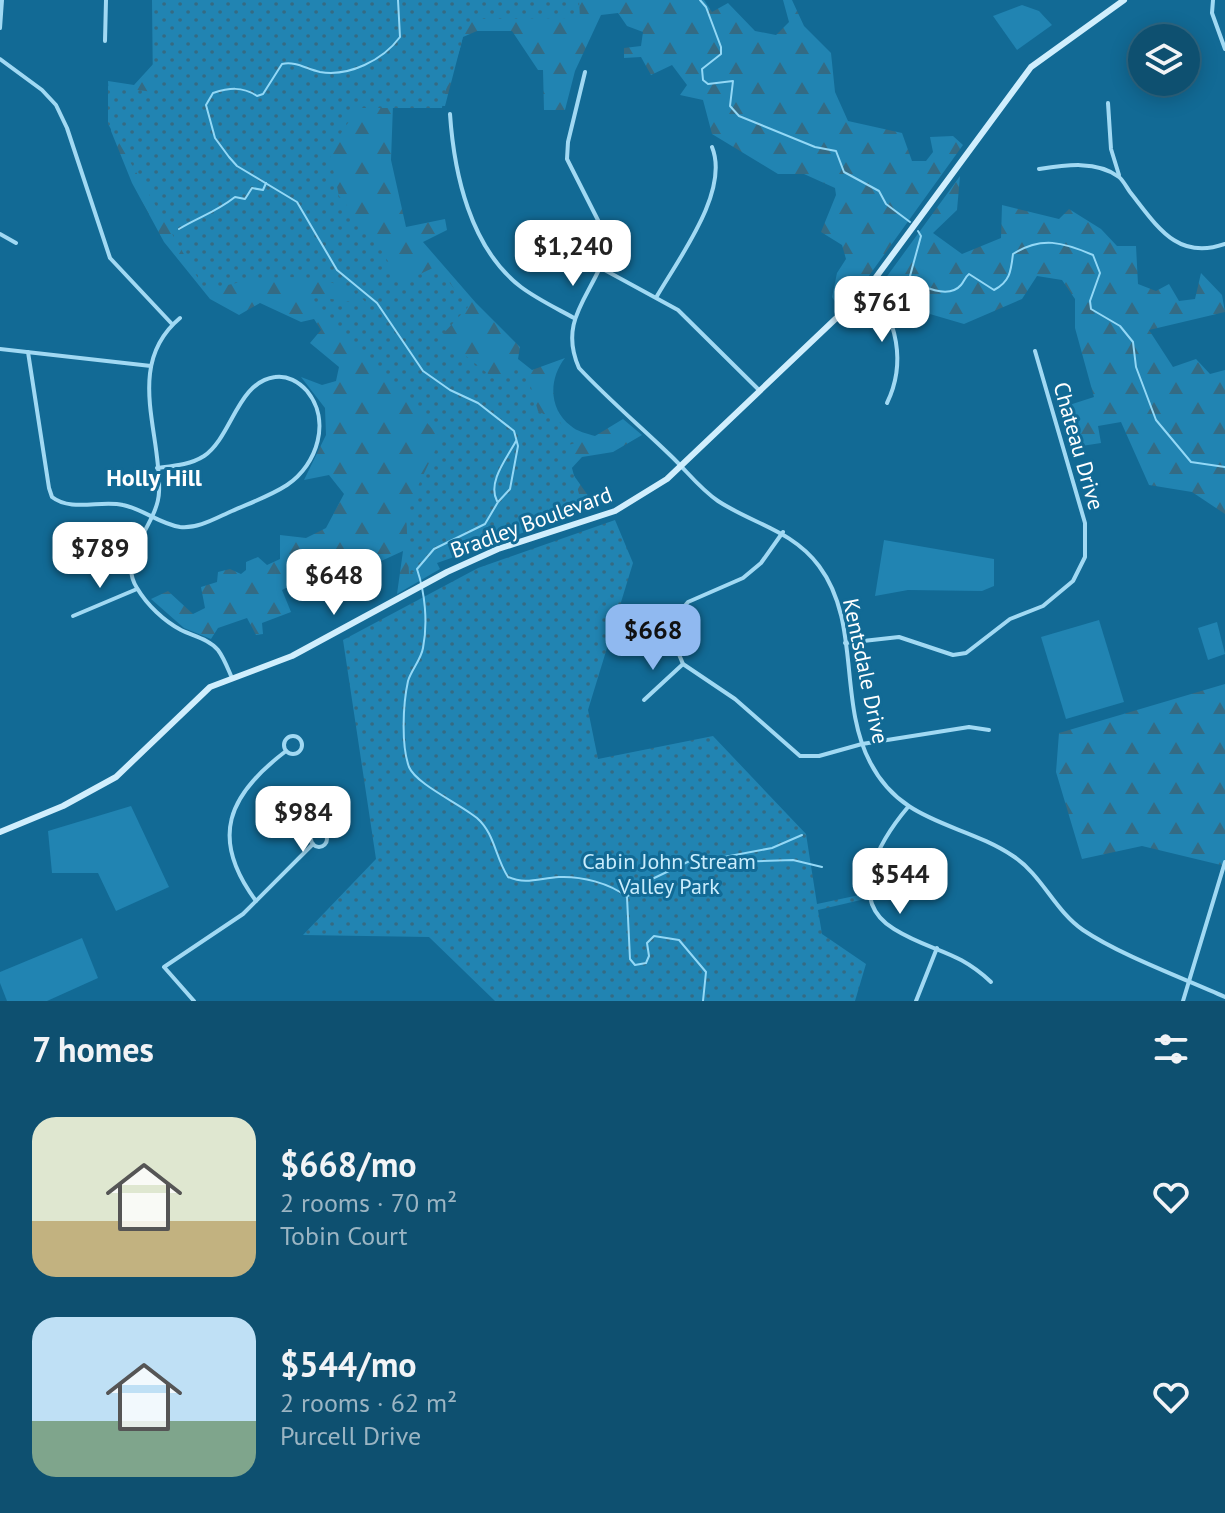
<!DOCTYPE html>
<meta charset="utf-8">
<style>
body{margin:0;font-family:"PT Sans",sans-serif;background:#1c5a78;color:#f1f3f6;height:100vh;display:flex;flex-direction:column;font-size:30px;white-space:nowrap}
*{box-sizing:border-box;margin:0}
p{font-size:26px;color:#9bb5c3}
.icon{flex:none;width:44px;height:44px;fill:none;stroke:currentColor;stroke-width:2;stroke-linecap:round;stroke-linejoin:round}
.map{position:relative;height:1001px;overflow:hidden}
.drawer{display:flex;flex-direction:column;background:#0e5070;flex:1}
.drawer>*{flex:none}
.buttons{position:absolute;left:1128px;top:24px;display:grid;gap:16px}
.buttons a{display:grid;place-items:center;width:72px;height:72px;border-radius:50%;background:#0e5070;box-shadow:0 4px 20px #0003,0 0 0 2px #2e6783;font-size:40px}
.price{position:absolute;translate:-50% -68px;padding:0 18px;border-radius:16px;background:#fff;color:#222;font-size:26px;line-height:52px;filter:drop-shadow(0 2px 4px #0008)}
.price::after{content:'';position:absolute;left:50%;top:48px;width:24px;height:18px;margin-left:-12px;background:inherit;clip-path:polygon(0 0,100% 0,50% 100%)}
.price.current{background:#90b9f0;color:#111}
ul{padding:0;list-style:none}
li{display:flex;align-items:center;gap:24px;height:200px;padding:0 32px}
li span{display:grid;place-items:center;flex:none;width:224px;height:160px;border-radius:24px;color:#555}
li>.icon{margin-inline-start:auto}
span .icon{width:96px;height:96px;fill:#fffc;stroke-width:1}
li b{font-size:34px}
h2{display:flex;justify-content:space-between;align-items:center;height:96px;padding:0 32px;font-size:34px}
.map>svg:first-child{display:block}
</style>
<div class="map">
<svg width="1225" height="1001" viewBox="0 0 1225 1001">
<defs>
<pattern id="forest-firs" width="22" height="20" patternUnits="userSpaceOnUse" patternTransform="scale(2)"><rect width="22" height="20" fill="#2184b2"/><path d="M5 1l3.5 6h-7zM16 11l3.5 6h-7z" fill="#346b84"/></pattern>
<pattern id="park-dots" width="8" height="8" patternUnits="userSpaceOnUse" patternTransform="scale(2)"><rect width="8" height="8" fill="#2184b2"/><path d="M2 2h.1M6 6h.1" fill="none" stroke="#346b84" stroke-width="1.8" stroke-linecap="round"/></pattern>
</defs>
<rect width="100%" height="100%" fill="#126a95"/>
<g fill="url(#forest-firs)">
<path d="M155 0H704L712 12 728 3 755 31 776 35 789 22 783 0H792L804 26 831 53 835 92 848 121 902 133 912 161H926L933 152 930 137 953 136 963 145 863 284 838 306 832 297 837 273 846 259 842 245 821 232 836 195 835 188 804 174H778L712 134 703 100 680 95 687 85 672 65 651 75 641 57 624 58V48L641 46 643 32 627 26 618 13 601 15 575 71 565 110H544L543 70H538L512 31H477L463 37 445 106 393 105 391 160 406 227 445 219 447 230 423 242 476 303 520 347 518 359 532 370 565 358C549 378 548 409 571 426 576 431 588 434 595 436L623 419 642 435 613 452 582 457 570 470 596 507 437 563 440 569 397 594 403 551 379 562 377 575 363 587 357 574 337 583 328 565 282 590 291 612 262 623 263 634 256 635 247 618 218 628 211 639 184 628 151 599 168 591 193 614 205 608 201 587 217 582 218 572 230 569 241 574 246 570V562L258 557 267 565 280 559V535L306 538 326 528 344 494 329 475 304 480 326 435 325 408 301 377 322 385 336 381 339 367 310 343 321 330 314 319 301 322 260 303 239 315 210 299 164 242 132 183 111 131 108 81 134 85 155 62Z"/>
<path d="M960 176 957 210 933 233 962 254 1001 238 1002 205 1059 219 1069 209 1101 229 1117 246H1136L1138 284 1156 291 1169 284 1179 301 1195 299 1201 273 1222 295 1225 312 1149 330 1173 367 1196 359 1210 374 1225 370V514L1192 492 1149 485 1121 422 1098 426 1101 443 1075 447 1060 408 1094 397 1075 328V299L1062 280 1037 276 1022 299 964 324 906 307 877 290Z"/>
<path d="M1225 684V866L1142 846 1082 859 1056 772 1059 733Z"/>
</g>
<g fill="url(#park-dots)">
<path d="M152 0H579L580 18 474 19 464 27C462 55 446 79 442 108H358L329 151 339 196 374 238 401 283 437 266 468 307 441 336 502 385 513 363 526 370 538 411 559 422 581 441 566 446 582 505 486 538 409 574 406 511 441 438 310 296 367 304C337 266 247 275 206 292L108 124V86L153 92Z"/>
<path d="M615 520 633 563 588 710 598 759 713 736 806 834 817 904 864 894 865 899 818 910 822 934 866 964 855 1001H495L429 937 303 935 376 859 343 640 478 568Z"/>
</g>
<g fill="#2184b2">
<path d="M1022 5 1039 11 1052 25 1017 50 993 16Z"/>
<path d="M884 540 994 559V586L982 591 908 590 875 596Z"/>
<path d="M1099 620 1124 702 1066 719 1041 637Z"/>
<path d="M1217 622 1225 654 1208 660 1198 628Z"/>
<path d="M131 806 169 887 116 911 98 873H52L48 831Z"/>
<path d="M82 938 98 978 47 1001H7L0 983V972Z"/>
</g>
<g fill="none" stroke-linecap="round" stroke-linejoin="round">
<g stroke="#93d8f6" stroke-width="2">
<path d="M398 0 400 37C383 60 349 77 320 72 306 69 296 61 282 64L263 94 257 96C242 86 229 88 213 93L206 105 215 138 229 157 237 166 297 202 337 270 377 303 423 371 450 390 478 403 514 431 518 446 510 489 498 502 485 524 434 549 417 569C425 593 428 622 423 648 421 660 411 670 408 681 403 704 401 745 409 767 416 784 460 804 477 818 495 834 495 857 508 877 526 885 540 878 559 877 581 876 610 883 627 897L630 959 635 965 646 963 649 956 647 943 654 936 679 940 706 972 703 1001"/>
<path d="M700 0 706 7 721 47V54L702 69 703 80 708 84 733 81 730 106 739 116 815 147 836 151 844 172 879 191 886 204 910 222"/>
<path d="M179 229C199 217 216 212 235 197L245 199 252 188 263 190 266 183"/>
<path d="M918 231 921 236 910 276C920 288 949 299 961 285 964 282 965 277 969 274L994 290C1010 282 1011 271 1013 254 1041 236 1063 242 1093 255L1100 273 1090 301 1091 309 1120 326 1133 342 1136 367 1156 420 1191 462 1225 467"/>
<path d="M497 501C487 482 507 458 516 441"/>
<path d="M719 858 772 848 802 835"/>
<path d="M628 896 648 881 698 857 734 862 793 860 822 867"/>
</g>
<g stroke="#a1d9f3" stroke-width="4">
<path d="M1213 0 1212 13 1225 49"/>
<path d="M0 28 2 0"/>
<path d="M105 41 106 0"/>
<path d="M0 59 42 90 56 105 67 128 110 258 172 324"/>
<path d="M585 72 568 142 567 159 608 240C601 290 555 314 579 368 608 399 640 426 670 455 687 471 699 488 718 501 753 524 792 530 819 566 861 622 838 701 870 762 902 825 962 822 1013 856 1042 875 1055 911 1083 930 1120 955 1183 978 1225 997"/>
<path d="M1108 103 1111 149 1119 175"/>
<path d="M450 114C454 173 470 248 521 287 537 299 556 308 574 318"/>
<path d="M1039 169C1065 165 1097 160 1119 177 1123 180 1127 188 1130 192 1157 226 1177 261 1225 244"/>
<path d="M0 234 16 243"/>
<path d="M601 268 678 310 760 391"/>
<path d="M868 288C898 317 906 364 887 403"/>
<path d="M657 296C679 258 730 191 712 147"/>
<path d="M180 318C124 365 162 433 159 492 158 525 116 556 137 588 147 605 164 621 181 630 193 636 209 639 218 650 224 658 228 669 232 678"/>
<path d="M0 349 151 366"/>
<path d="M28 352 49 488 52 497C71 512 101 500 123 505 143 509 160 524 180 527 198 529 216 518 232 511 250 503 270 496 287 485 318 464 331 420 307 391 299 382 287 375 275 377 237 382 232 437 204 456 190 465 173 466 157 468"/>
<path d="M783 532 761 563 743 578 688 602 678 614 673 640 683 664 735 699 800 756H819L862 744 969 727 989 730"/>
<path d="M73 616 137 589"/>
<path d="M845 643 899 637 953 655 966 653 1010 619 1043 606 1073 581 1085 557V523L1035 351"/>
<path d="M644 700 683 664"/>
<circle cx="293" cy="745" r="9"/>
<path d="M908 807C881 839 844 899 894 929 931 952 956 949 991 982"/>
<circle cx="319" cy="839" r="8"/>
<path d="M256 901C209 838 228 795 286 751"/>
<path d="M194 1001 164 967 243 914 313 844"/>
<path d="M916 1001 937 948"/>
<path d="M1183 1001 1225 862"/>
</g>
<path stroke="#d0eefd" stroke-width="6" d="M0 832 63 806 116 777 210 687 292 656 447 572 498 549 615 511 667 479 868 288 1031 67 1124 0"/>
</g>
<g text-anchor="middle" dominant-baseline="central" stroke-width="6" stroke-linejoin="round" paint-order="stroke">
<g font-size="22" fill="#fff" stroke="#126a95">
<text transform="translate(1079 446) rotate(74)">Chateau Drive</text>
<text transform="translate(531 522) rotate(-20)">Bradley Boulevard</text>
<text transform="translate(866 671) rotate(78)">Kentsdale Drive</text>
</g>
<g font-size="22" fill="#c9edfd" stroke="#126a95">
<text x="669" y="861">Cabin John Stream<tspan x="669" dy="25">Valley Park</tspan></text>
</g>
<g font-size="24" font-weight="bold" fill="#fff" stroke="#126a95">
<text x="154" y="477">Holly Hill</text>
</g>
</g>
</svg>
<div class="buttons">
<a><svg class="icon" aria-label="layers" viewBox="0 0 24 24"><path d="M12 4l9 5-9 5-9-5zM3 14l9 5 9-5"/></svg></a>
</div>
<b class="price" style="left:573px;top:288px">$1,240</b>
<b class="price" style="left:882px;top:344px">$761</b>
<b class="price" style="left:100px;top:590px">$789</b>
<b class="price" style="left:334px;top:617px">$648</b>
<b class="price current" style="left:653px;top:672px">$668</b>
<b class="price" style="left:303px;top:854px">$984</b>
<b class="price" style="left:900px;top:916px">$544</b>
</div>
<section class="drawer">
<h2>7 homes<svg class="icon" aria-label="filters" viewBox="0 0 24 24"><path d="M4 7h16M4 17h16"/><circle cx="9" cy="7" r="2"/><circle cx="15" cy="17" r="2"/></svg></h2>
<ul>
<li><span style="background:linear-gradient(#dfe7d0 65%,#c2b280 0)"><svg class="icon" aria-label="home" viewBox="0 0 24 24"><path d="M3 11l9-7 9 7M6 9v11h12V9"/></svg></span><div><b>$668/mo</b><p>2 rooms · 70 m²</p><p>Tobin Court</p></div><svg class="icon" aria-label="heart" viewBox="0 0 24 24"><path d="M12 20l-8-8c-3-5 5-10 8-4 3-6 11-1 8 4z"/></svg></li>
<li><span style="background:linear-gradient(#bfe0f5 65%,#7fa58c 0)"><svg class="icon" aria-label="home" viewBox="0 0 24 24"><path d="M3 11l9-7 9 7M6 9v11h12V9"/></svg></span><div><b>$544/mo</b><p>2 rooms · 62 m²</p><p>Purcell Drive</p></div><svg class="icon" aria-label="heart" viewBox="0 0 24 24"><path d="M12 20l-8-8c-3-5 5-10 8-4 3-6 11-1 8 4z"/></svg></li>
</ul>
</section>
